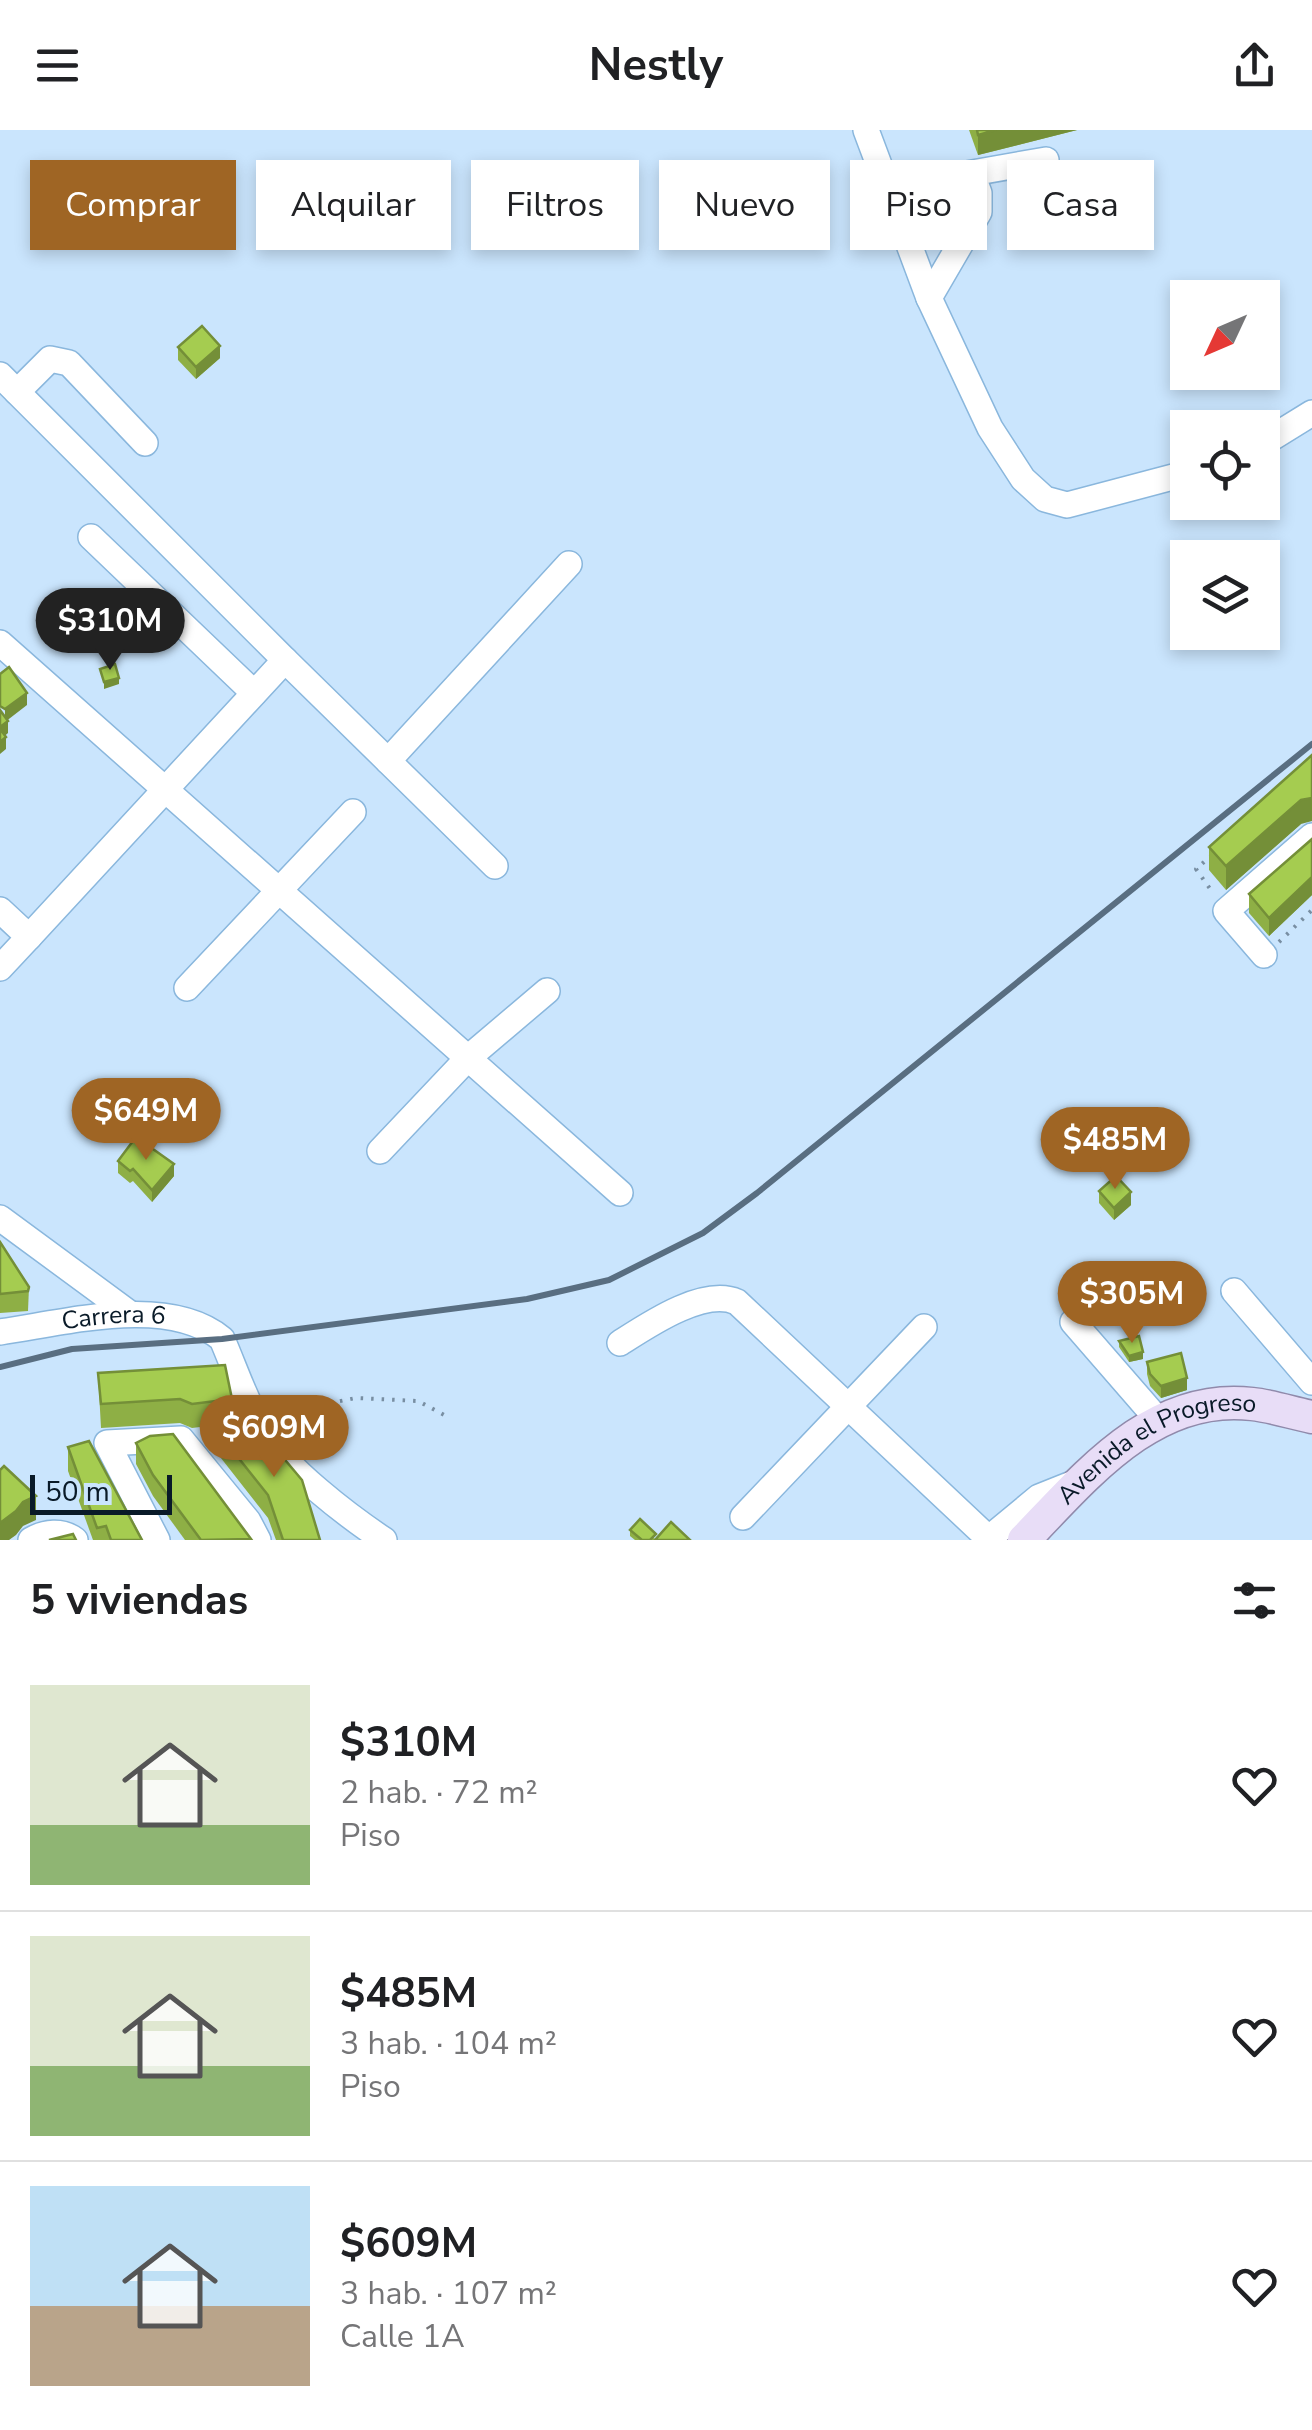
<!DOCTYPE html>
<html lang="es">
<meta charset="utf-8">
<style>
body{margin:0;font-family:"Nunito Sans",sans-serif;background:#f6f6f6;color:#202124;height:100vh;display:flex;flex-direction:column;font-size:38px;white-space:nowrap}
*{box-sizing:border-box;margin:0}
p{font-size:32px;color:#757577}
.icon{flex:none;width:55px;height:55px;fill:none;stroke:currentColor;stroke-width:2;stroke-linecap:round;stroke-linejoin:round}
.map{position:relative;height:1410px;overflow:hidden}
.drawer{display:flex;flex-direction:column;background:#fff;flex:1}
.drawer>*{flex:none}
.banner{position:absolute;left:30px;top:30px;width:1252px;height:90px;display:flex;gap:20px}
.needle{width:65px;rotate:226deg}
.controls{position:absolute;left:1170px;top:150px;display:grid;gap:20px}
.controls a{display:grid;place-items:center;width:110px;height:110px;border-radius:0px;background:#fff;box-shadow:0 5px 15px #0003;font-size:50px}
.scale{position:absolute;left:30px;bottom:25px;width:142px;box-sizing:border-box;padding-left:10px;border:5px solid #091a28;border-top:0;font-size:28px;line-height:35px;white-space:nowrap;color:#091a28;-webkit-text-stroke:8px #cae5fd;paint-order:stroke}
.price{position:absolute;translate:-50% -85px;padding:0 22px;border-radius:35px;background:#9f6524;color:#fff;font-size:32px;line-height:65px;filter:drop-shadow(0 2px 5px #0008)}
.price::after{content:'';position:absolute;left:50%;top:60px;width:30px;height:22px;margin-left:-15px;background:inherit;clip-path:polygon(0 0,100% 0,50% 100%)}
.price.current{background:#222;color:#fff}
ul{padding:0;list-style:none}
li{display:flex;align-items:center;gap:30px;height:250px;padding:0 30px}
li+li{border-top:2px solid #e0e0e0}
li span{display:grid;place-items:center;flex:none;width:280px;height:200px;border-radius:0px;color:#555}
li>.icon{margin-inline-start:auto}
span .icon{width:120px;height:120px;fill:#fffc;stroke-width:1}
li b{font-size:42px}
h2{display:flex;justify-content:space-between;align-items:center;height:120px;padding:0 30px;font-size:42px}
.tag{padding:0 35px;border-radius:0px;background:#fff;box-shadow:0 5px 15px #0003;font-size:35px;line-height:90px}
.tag.current{background:#9f6524;color:#fff}
header{display:flex;justify-content:space-between;align-items:center;height:130px;padding:0 30px;background:#fff;font-size:45px;font-weight:700}
.map>svg:first-child{display:block}
</style>
<header><svg class="icon" aria-label="menu" viewBox="0 0 24 24"><path d="M4 6h16M4 12h16M4 18h16"/></svg>Nestly<svg class="icon" aria-label="share" viewBox="0 0 24 24"><path d="M12 15V3M7 8l5-5 5 5M5 13v7h14v-7"/></svg></header>
<div class="map">
<svg width="1312" height="1410" viewBox="0 0 1312 1410">
<rect width="100%" height="100%" fill="#cae5fd"/>
<g fill="none" stroke-linecap="round" stroke-linejoin="round">
<g stroke="#8ab7dd" stroke-width="28">
<g id="minor">
<path d="M866 0 929 168"/>
<path d="M972 44 979 63V82L929 168 990 298 1023 349 1045 369 1067 375 1188 343"/>
<path d="M887 58 1046 30"/>
<path d="M0 245 285 530"/>
<path d="M17 262 50 229 69 233 145 313"/>
<path d="M1262 314 1312 283"/>
<path d="M91 407 254 563"/>
<path d="M0 513 620 1063"/>
<path d="M388 631 495 736"/>
<path d="M0 780 29 807 0 838"/>
<path d="M29 807 285 530 388 631 569 434"/>
<path d="M1264 825 1226 781 1312 706"/>
<path d="M187 858 353 682"/>
<path d="M380 1021 468 928 547 861"/>
<path d="M0 1088 129 1183"/>
<path d="M1234 1161 1312 1252"/>
<path d="M1073 1192 1159 1291"/>
<path id="s1" d="M0 1202C64 1193 168 1164 222 1209 235 1239 246 1273 263 1301 285 1338 348 1386 384 1410"/>
<path d="M620 1213C648 1195 704 1157 737 1172L988 1408"/>
<path d="M743 1387 924 1197"/>
<path d="M31 1410C45 1402 62 1400 75 1410"/>
<path d="M157 1410 107 1313 181 1309 248 1391 258 1410"/>
<path d="M987 1410 1039 1367 1074 1353"/>
</g>
</g>
<g stroke="#908aab" stroke-width="35">
<g id="major">
<path id="s2" d="M1024 1410C1085 1347 1153 1262 1252 1274 1272 1276 1292 1283 1312 1287"/>
</g>
</g>
<g stroke="#788ea2" stroke-width="4" stroke-dasharray="2.5 8" stroke-linecap="butt">
<path d="M1212 725 1196 739 1213 763"/>
<path d="M1279 812 1312 780"/>
<path d="M281 1292 315 1276 356 1268 418 1271 448 1287"/>
</g>
<use href="#minor" stroke="#fff" stroke-width="25"/>
<use href="#major" stroke="#e8ddf7" stroke-width="32"/>
<path stroke="#596e81" stroke-width="6" d="M0 1237 72 1219 222 1209 527 1169 609 1150 703 1103 757 1063 1312 614"/>
</g>
<g fill="#8eaf45">
<path d="M969 0H1077L978 25Z"/>
<path d="M178 217 220 228 196 249 178 230Z"/>
<path d="M1301 694 1226 760 1209 740V717Z"/>
<path d="M1312 709V765L1269 806 1249 783V764Z"/>
<path d="M118 1031 174 1046 152 1072 133 1051 130 1053 118 1043Z"/>
<path d="M1099 1061 1131 1075 1114 1090 1099 1073Z"/>
<path d="M0 1112 29 1157 28 1181 0 1183Z"/>
<path d="M1119 1211 1143 1229 1129 1232 1119 1217Z"/>
<path d="M1147 1232 1187 1260 1161 1268 1150 1256 1147 1244Z"/>
<path d="M98 1243 232 1269V1293L192 1298 180 1293 101 1298Z"/>
<path d="M217 1301 320 1410H276L268 1388 217 1323Z"/>
<path d="M136 1313 251 1410H185L153 1366 136 1334Z"/>
<path d="M68 1317 142 1410H93L68 1341Z"/>
<path d="M630 1400 656 1409 690 1410H635L630 1406Z"/>
</g>
<g fill="#748f38">
<path d="M996 0H1077L978 25V5Z"/>
<path d="M220 216V228L196 249V237Z"/>
<path d="M119 548V554L104 559V552Z"/>
<path d="M27 563V575L5 592V579Z"/>
<path d="M8 591V603L0 610V597Z"/>
<path d="M6 607V619L0 624V612Z"/>
<path d="M1312 668V691L1301 694 1226 760V736L1301 670Z"/>
<path d="M1312 747V765L1269 806V788Z"/>
<path d="M174 1034V1046L152 1072V1060Z"/>
<path d="M1131 1062V1075L1114 1090V1078Z"/>
<path d="M1143 1222V1229L1129 1232V1226Z"/>
<path d="M1187 1248V1260L1161 1268V1256Z"/>
<path d="M36 1366V1390L23 1396 16 1405 9 1410H0V1393L23 1372Z"/>
</g>
<g fill="#a5cc50" stroke="#748f38" stroke-width="2.5">
<path d="M977 0H996L978 5Z"/>
<path d="M202 196 220 216 196 237 178 217Z"/>
<path d="M115 534 119 548 104 552 100 539Z"/>
<path d="M9 537 27 563 5 579 0 576V544Z"/>
<path d="M0 580 8 591 0 597Z"/>
<path d="M0 599 6 607 0 612Z"/>
<path d="M1312 625V668L1301 670 1226 736 1209 717Z"/>
<path d="M1312 709V747L1269 788 1249 764Z"/>
<path d="M136 1007 174 1034 152 1060 133 1039 130 1041 118 1031Z"/>
<path d="M1116 1046 1131 1062 1114 1078 1099 1061Z"/>
<path d="M0 1112 29 1157 28 1161 0 1164Z"/>
<path d="M1139 1206 1143 1222 1129 1226 1119 1211Z"/>
<path d="M1181 1223 1187 1248 1161 1256 1150 1244 1147 1232Z"/>
<path d="M225 1235 232 1269 192 1274 180 1269 101 1274 98 1243Z"/>
<path d="M249 1287 302 1350 320 1410H283L268 1365 217 1301Z"/>
<path d="M173 1304 251 1409 201 1410 153 1345 136 1313 150 1306Z"/>
<path d="M89 1311 142 1410H111L106 1396 97 1398 68 1317Z"/>
<path d="M4 1336 36 1366 23 1372 16 1381 0 1393V1340Z"/>
<path d="M640 1389 656 1404 650 1410H642L630 1400Z"/>
<path d="M671 1392 690 1410H655Z"/>
<path d="M73 1404 76 1410H49Z"/>
</g>
<g text-anchor="middle" dominant-baseline="central" stroke-width="9" stroke-linejoin="round" paint-order="stroke">
<g font-size="25" fill="#091a28" stroke="#cae5fd">
<text stroke="none"><textPath href="#s1" startOffset="115">Carrera 6</textPath></text>
<text stroke="none"><textPath href="#s2" startOffset="168">Avenida el Progreso</textPath></text>
</g>
</g>
</svg>
<div class="controls">
<a><svg class="needle" viewBox="-14 -14 28 28"><path d="M0-13l5 13h-10z" fill="#e53935"/><path d="M0 13l5-13h-10z" fill="#757577"/></svg></a>
<a><svg class="icon" aria-label="locate" viewBox="0 0 24 24"><circle cx="12" cy="12" r="6"/><path d="M12 2v4M12 18v4M2 12h4M18 12h4"/></svg></a>
<a><svg class="icon" aria-label="layers" viewBox="0 0 24 24"><path d="M12 4l9 5-9 5-9-5zM3 14l9 5 9-5"/></svg></a>
</div>
<div class="scale">50 m</div>
<b class="price current" style="left:110px;top:543px">$310M</b>
<b class="price" style="left:146px;top:1033px">$649M</b>
<b class="price" style="left:1115px;top:1062px">$485M</b>
<b class="price" style="left:1132px;top:1216px">$305M</b>
<b class="price" style="left:274px;top:1350px">$609M</b>
<div class="banner">
<a class="tag current">Comprar</a>
<a class="tag">Alquilar</a>
<a class="tag">Filtros</a>
<a class="tag">Nuevo</a>
<a class="tag">Piso</a>
<a class="tag">Casa</a>
</div>
</div>
<section class="drawer">
<h2>5 viviendas<svg class="icon" aria-label="filters" viewBox="0 0 24 24"><path d="M4 7h16M4 17h16"/><circle cx="9" cy="7" r="2"/><circle cx="15" cy="17" r="2"/></svg></h2>
<ul>
<li><span style="background:linear-gradient(#dfe7d0 70%,#8fb573 0)"><svg class="icon" aria-label="home" viewBox="0 0 24 24"><path d="M3 11l9-7 9 7M6 9v11h12V9"/></svg></span><div><b>$310M</b><p>2 hab. · 72 m²</p><p>Piso</p></div><svg class="icon" aria-label="heart" viewBox="0 0 24 24"><path d="M12 20l-8-8c-3-5 5-10 8-4 3-6 11-1 8 4z"/></svg></li>
<li><span style="background:linear-gradient(#dfe7d0 65%,#8fb573 0)"><svg class="icon" aria-label="home" viewBox="0 0 24 24"><path d="M3 11l9-7 9 7M6 9v11h12V9"/></svg></span><div><b>$485M</b><p>3 hab. · 104 m²</p><p>Piso</p></div><svg class="icon" aria-label="heart" viewBox="0 0 24 24"><path d="M12 20l-8-8c-3-5 5-10 8-4 3-6 11-1 8 4z"/></svg></li>
<li><span style="background:linear-gradient(#bfe0f5 60%,#b9a48a 0)"><svg class="icon" aria-label="home" viewBox="0 0 24 24"><path d="M3 11l9-7 9 7M6 9v11h12V9"/></svg></span><div><b>$609M</b><p>3 hab. · 107 m²</p><p>Calle 1A</p></div><svg class="icon" aria-label="heart" viewBox="0 0 24 24"><path d="M12 20l-8-8c-3-5 5-10 8-4 3-6 11-1 8 4z"/></svg></li>
</ul>
</section>
